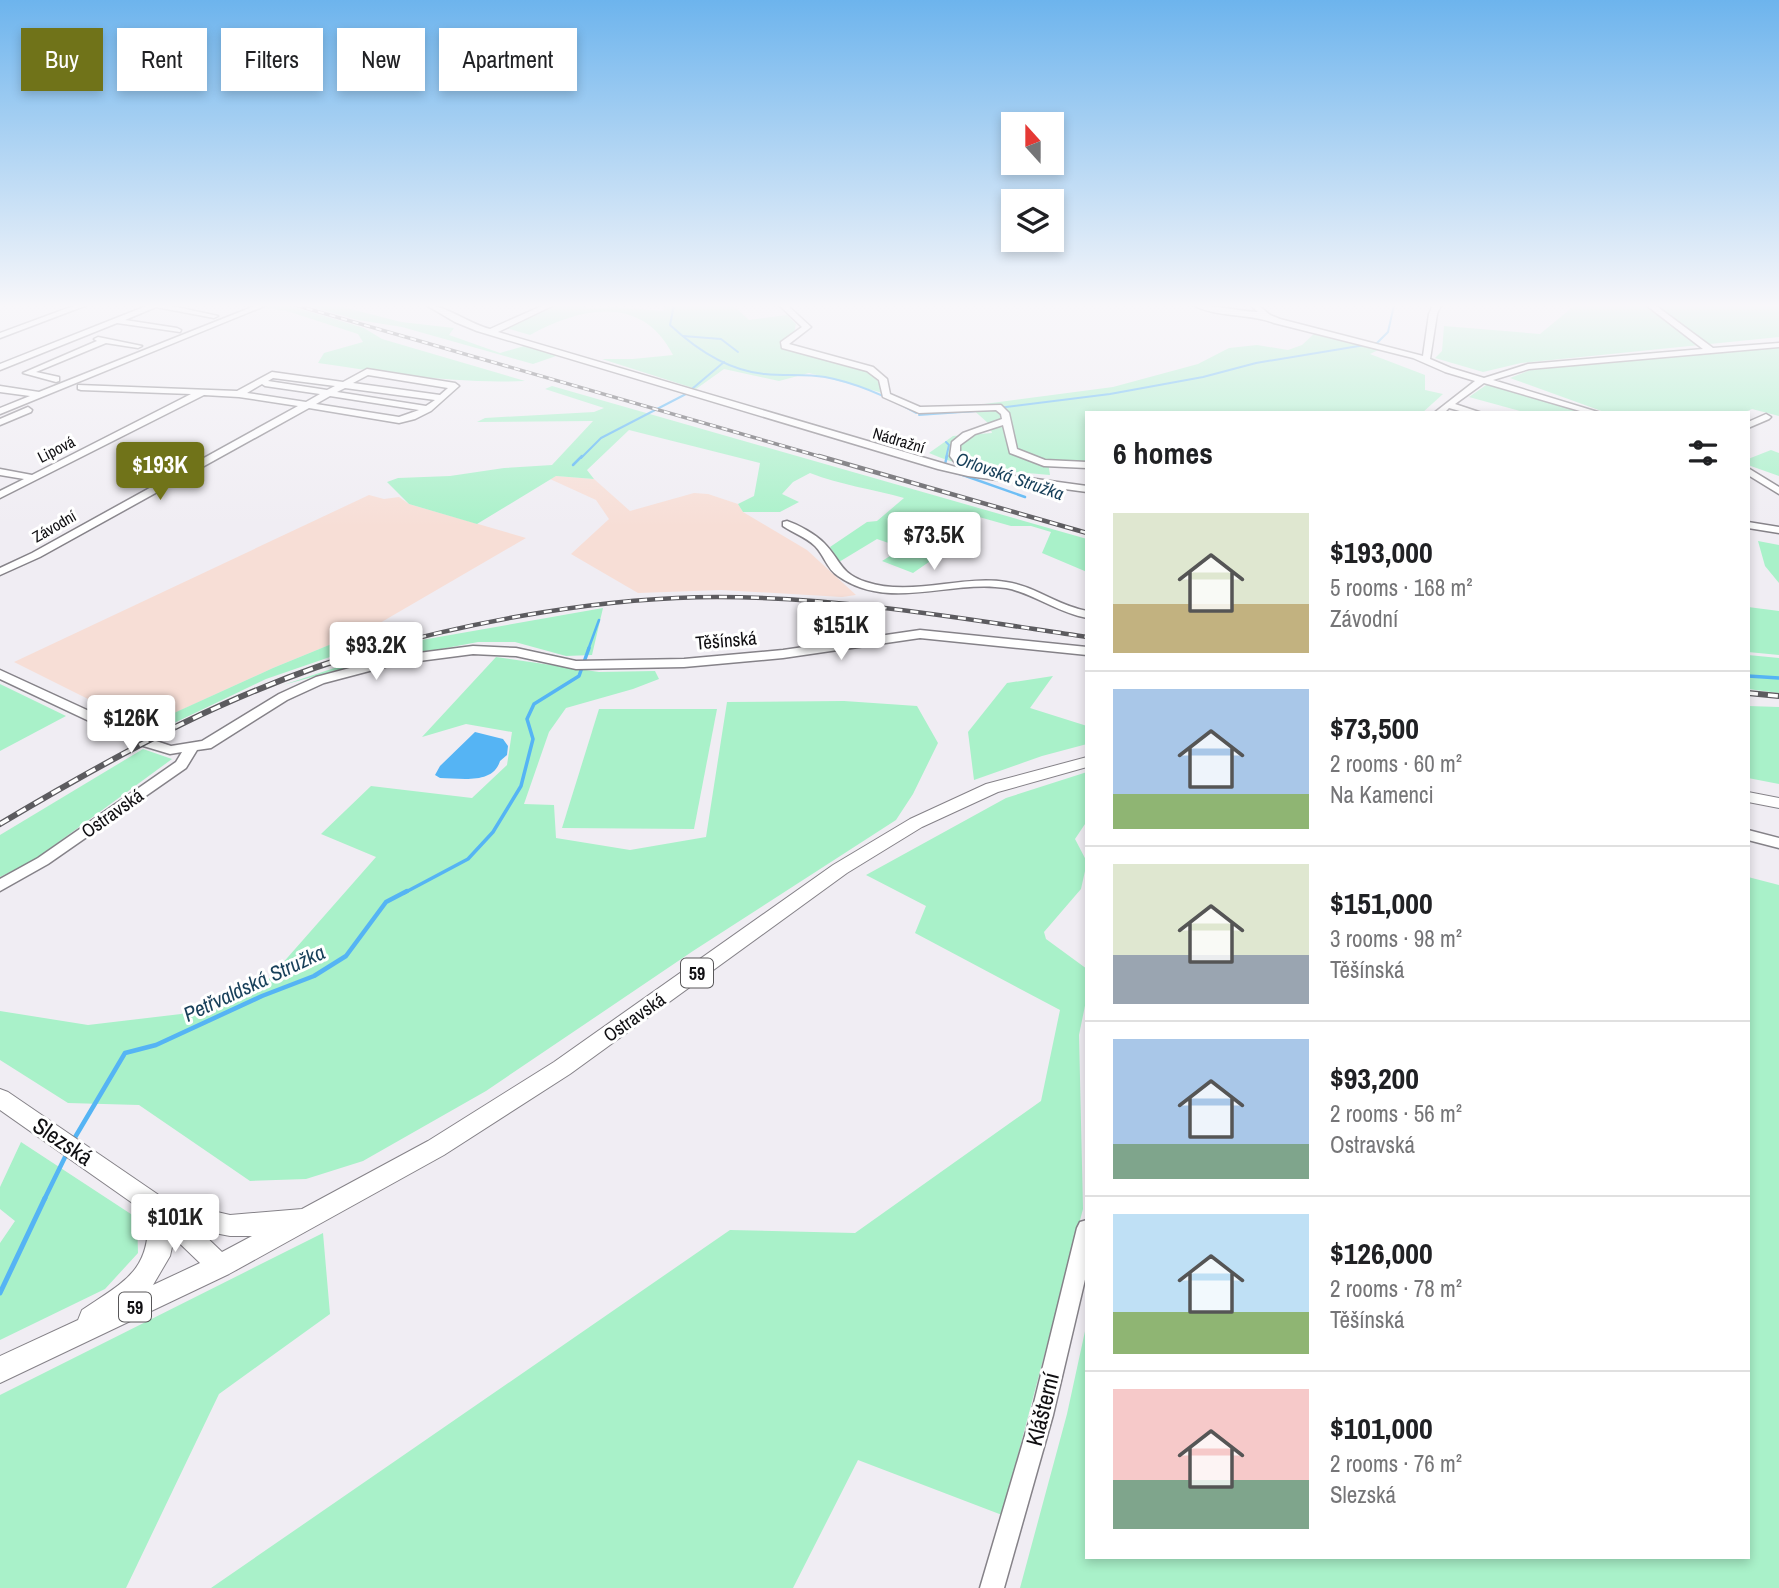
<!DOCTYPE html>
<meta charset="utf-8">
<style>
body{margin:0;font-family:"Archivo Narrow",sans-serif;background:#f6f6f6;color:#202124;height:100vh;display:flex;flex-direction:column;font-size:26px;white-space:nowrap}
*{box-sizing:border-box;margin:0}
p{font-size:23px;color:#757577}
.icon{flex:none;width:38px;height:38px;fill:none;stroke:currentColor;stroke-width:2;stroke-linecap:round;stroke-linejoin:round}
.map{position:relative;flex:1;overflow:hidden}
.drawer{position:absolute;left:1085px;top:411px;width:665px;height:1148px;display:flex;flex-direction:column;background:#fff;border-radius:0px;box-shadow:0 4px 10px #0003}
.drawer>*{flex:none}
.top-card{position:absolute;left:21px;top:28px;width:665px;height:63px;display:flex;gap:14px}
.needle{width:46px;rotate:339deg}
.buttons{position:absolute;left:1001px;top:112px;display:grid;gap:14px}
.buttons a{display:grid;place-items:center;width:63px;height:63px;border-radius:0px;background:#fff;box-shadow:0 4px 10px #0003;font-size:35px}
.price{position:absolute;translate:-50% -60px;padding:0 16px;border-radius:7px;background:#fff;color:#222;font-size:23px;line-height:46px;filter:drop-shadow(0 2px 4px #0008)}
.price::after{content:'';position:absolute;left:50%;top:42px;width:21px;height:16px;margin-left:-10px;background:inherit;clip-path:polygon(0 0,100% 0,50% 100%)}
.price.on{background:#707319;color:#fff}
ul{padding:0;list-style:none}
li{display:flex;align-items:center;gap:21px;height:175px;padding:0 28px}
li+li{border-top:2px solid #e0e0e0}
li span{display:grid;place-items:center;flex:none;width:196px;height:140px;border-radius:0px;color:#555}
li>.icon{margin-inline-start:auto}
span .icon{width:84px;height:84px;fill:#fffc;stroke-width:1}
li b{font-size:30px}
h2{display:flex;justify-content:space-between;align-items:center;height:84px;padding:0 28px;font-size:30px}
.pill{padding:0 24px;border-radius:0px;background:#fff;box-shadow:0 4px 10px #0003;font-size:24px;line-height:63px}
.pill.on{background:#707319;color:#fff}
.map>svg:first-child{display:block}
</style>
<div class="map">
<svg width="1779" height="1588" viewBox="0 0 1779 1588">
<rect width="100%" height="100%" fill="#f0edf3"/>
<g fill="#f7ded6">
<path d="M556 476 594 479 630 511 694 493 708 494 738 504 743 512 807 550 856 595 842 597 721 590 638 593 571 554 609 519 596 500 550 479Z"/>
<path d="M369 495 384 499 399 497 409 504 526 538 373 627 273 668 135 731 94 713V702L14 662Z"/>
</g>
<g fill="#a9f1c9">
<path d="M274 305H287L364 328 382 339 525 381C454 384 387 373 318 363L324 353 363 342 358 334 287 311 265 308Z"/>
<path d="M305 305H335L401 322 454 328 449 335 500 353 524 346 559 355 533 364 402 327 358 320Z"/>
<path d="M557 305H581L589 309 614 307 663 311 665 305H727L734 306 749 320 787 315 796 324 794 333 780 343 787 349 866 370 877 379 883 393 809 373 779 381 724 369 696 389 602 359H633L673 355C642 294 581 307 530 335L506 328Z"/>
<path d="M1779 305V337L1521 363 1483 372 1435 358 1442 351 1444 326 1540 334 1574 306Z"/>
<path d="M1316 332 1380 349 1370 354 1425 375V390L1443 394 1422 413H1087V463L1048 462 1050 475C1010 471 966 470 929 453L953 436 992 433 989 424 969 406 1113 387 1198 364 1229 348 1257 345 1288 350 1302 345Z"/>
<path d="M1779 348V416L1752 409 1743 413H1607L1510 378 1533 369Z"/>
<path d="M1489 383 1588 413H1520V411L1469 397Z"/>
<path d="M552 386 1087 539V572L1042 553 1051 532 1031 526H1011L972 515 936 538 952 546 913 573 882 561 903 548 877 539 839 562 830 547 867 522 877 521 904 498C872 489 841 485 810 473L793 482 782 494 799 502 780 512H743L738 504 754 496 760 463 629 430 587 470 594 479 556 476 477 524 409 504 387 482 398 478 450 476 504 468 552 465 593 421 477 422 485 418 594 412 604 408 545 389Z"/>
<path d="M1771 450 1779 453V476L1748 465V459Z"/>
<path d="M1758 541 1779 545V583L1765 566Z"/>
<path d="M1748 607 1779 611V655L1748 652Z"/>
<path d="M603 608 592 655 566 656 515 642H478L356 665 283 685 416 641Z"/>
<path d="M373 627 385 638 266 679 172 724 152 723 273 668Z"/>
<path d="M1748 655 1779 658V693L1748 689Z"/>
<path d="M496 657 599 672 655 671 659 679 633 689 566 708 549 732 524 804 554 805 556 838 630 850 706 837 727 702 844 701 917 706 938 743 913 794 896 820 693 951 486 1091 363 1161 306 1179 250 1181 139 1105 68 1103 0 1060V1011L88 1025 181 1014 266 982 376 857 321 834 371 786 472 798 507 765 512 732 466 724 422 737Z"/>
<path d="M1053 676 1030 708 1087 726V744L1042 756 974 780 968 732 1007 683Z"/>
<path d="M0 684 66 716 0 751Z"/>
<path d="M1748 706 1779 707V784L1748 778Z"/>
<path d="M599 709H717L694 829 562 828Z"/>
<path d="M143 749 172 759 34 860 0 877V835Z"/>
<path d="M1087 772V821L1075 839 1087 862 1081 889 1044 932 1046 939 1087 969V996L1079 1035 1083 1209 1002 1515 858 1460 793 1588H211L730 1230 855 1233 1041 1101 1060 1010 915 933 926 906 866 875 1006 798Z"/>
<path d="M1748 877 1779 885V1588H1020L1067 1414 1087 1322V1558H1748Z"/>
<path d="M21 1142 137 1218 138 1253 105 1289 0 1340V1243L15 1221 0 1209V1187Z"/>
<path d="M323 1233 330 1314 219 1394 126 1588H0V1395Z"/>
</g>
<path fill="#55b4f4" d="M475 732 503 739 508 746 507 755 500 761C493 785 460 778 440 778L435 775 440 766Z"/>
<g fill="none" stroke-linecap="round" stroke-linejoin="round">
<g stroke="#55b4f4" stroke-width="2">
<path d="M674 305 670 325C697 350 728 371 765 374 785 376 805 374 825 377 857 383 888 397 916 413"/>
<path d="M683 336 721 339 738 352"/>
<path d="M998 408 1110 394 1203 377 1256 363 1377 343 1388 332 1394 305"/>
<path d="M919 415 991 410"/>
<path d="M946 442 949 445 946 458"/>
<path d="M581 458 601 438 686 394 724 362"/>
</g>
<g stroke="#55b4f4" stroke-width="2.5">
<path d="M573 465 582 456"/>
<path d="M944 468 947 456"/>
<path d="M957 473 1025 497"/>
<path d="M588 650 599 620"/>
</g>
<g stroke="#55b4f4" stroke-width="3.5">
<path d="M1748 676 1779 678"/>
<path d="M404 893 468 859 493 832 521 786 533 739 527 719 534 704 579 676 589 648"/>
</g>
<g stroke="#55b4f4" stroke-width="4.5">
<path d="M74 1139 125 1053 156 1045 262 996 314 976 346 956 386 902 407 891"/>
<path d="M44 1200 67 1153"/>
</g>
<path stroke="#55b4f4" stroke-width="5" d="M0 1293 45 1198"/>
<g stroke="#858288" stroke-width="3">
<g id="minor">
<path d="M76 305H87L0 338V333Z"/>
<path d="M149 305H167L218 316 214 318 156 307 125 320 177 328 181 330 180 332 117 323 0 370V364Z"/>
<path d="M257 305H267L0 414V408L30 396 0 392V386L39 392Z"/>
<path d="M426 305C445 305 470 324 490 329L544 305H554L498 332 959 468 950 456 952 442 963 433 1002 419 1001 414 996 410 919 413 883 397 879 380 867 371 782 348 781 342 802 327 779 305H787L811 327 789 344 873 367 887 379 890 394 920 407 1001 405 1009 413 1017 449 1045 460 1087 462V468L1044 466 1010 453 1003 425 975 434 960 445V456L970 470 1087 486V492L968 476 938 469 477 331 455 322Z"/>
<path d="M1193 305C1215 305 1236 311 1258 312L1250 305H1258L1270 315 1280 319 1423 356 1429 314 1433 305H1441L1437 314 1430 359 1451 368 1484 378 1528 364 1703 349 1646 305H1655L1713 348 1779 343V347L1529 369 1493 380 1601 413H1587L1484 383 1455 404 1482 413H1467L1449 408 1444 413H1434L1475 381 1445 372 1413 358 1274 323C1249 313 1217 318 1193 305Z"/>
<path d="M98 337 142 346 138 348 106 343 36 372 59 377V381L56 382 23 373 97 341 94 339Z"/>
<path d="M367 369 455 383 459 386 431 411 415 419 399 423 309 408 40 557 0 575V568L32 553 298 406 239 397 204 395 0 498V491L24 479 0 475V469L32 475 191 394 81 390 78 389V385L237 391 272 372 343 382ZM368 375 448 388 440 395 353 383ZM273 378 335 386 327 390 268 381ZM262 384 265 386 320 394 306 402 247 393ZM345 388 435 400 426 406 337 392ZM330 396 419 410 399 417 316 404Z"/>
<path d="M28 407 32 410 31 412 0 425V419Z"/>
<path d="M1766 414 1771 417 1769 419 1748 428V422Z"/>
<path d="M1748 468 1779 487V494L1748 475Z"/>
<path d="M787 521C799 525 815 534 824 543 841 560 839 573 866 582 911 597 960 575 1006 582 1035 586 1058 606 1087 611V618C1058 613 1033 593 1006 588 950 579 889 612 838 576 827 569 824 555 815 546 806 537 793 533 783 526V522Z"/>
<path d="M1748 522 1779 527V533L1748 528Z"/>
<path d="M920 630 1087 647V655L920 638 783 658 684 667 576 669 516 656 473 654 396 664 324 683 287 700 211 748 197 750 186 768 48 864 0 891V879L38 858 176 762 182 752 170 754 140 745 0 679V670L150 739 171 746 202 741 279 694 316 677 395 656 473 646 516 648 576 661 684 659 783 650Z"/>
<path d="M1748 830 1779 838V848L1748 840Z"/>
<path d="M1087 1220V1271L1053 1415 1004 1588H980L1031 1415 1077 1228 1080 1222Z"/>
</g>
</g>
<g stroke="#858288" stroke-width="2">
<g id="major">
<path d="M1087 757V767L998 792 922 827 847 873 570 1074 444 1155 229 1274 0 1383V1356L78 1320 82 1310C125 1281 151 1271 148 1214L0 1110V1089L8 1092 166 1200 230 1215 302 1209 428 1141 554 1062 833 865 910 819 986 784ZM199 1230 230 1236H252L222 1252ZM174 1238 200 1263 153 1285 170 1256Z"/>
<path d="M1748 792 1779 798V808L1748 802Z"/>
</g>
</g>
<use href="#minor" fill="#fff" fill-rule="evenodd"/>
<use href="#major" fill="#fff" fill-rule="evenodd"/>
<g stroke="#5c5b5f" stroke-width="3.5">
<path id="rail-far2" d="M295 305 825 458"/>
</g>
<g stroke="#5c5b5f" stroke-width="4.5">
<g id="rail-far1">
<path d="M819 456 1087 533"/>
<path d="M372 650C479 620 606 597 717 597 841 597 965 619 1087 637"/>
</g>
</g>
<g stroke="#5c5b5f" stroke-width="6">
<g id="rail">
<path d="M1748 693 1779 696"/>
<path d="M0 824C119 753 243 685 378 648"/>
</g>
</g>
<use href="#rail-far2" stroke="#fff" stroke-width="2" stroke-dasharray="6" stroke-linecap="butt"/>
<use href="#rail-far1" stroke="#fff" stroke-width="2.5" stroke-dasharray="8" stroke-linecap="butt"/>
<use href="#rail" stroke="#fff" stroke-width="3.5" stroke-dasharray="10" stroke-linecap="butt"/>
</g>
<linearGradient id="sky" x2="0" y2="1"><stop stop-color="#6db4ed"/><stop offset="0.58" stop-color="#f8f7fa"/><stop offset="1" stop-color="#f8f7fa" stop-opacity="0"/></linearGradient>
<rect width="1779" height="527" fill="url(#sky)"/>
<g text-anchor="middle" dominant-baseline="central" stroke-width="6" stroke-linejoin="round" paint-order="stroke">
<g font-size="16" fill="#100f12" stroke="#fff">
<text transform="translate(899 440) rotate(17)">Nádražní</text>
<text transform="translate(56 449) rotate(-27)">Lipová</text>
<text transform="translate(54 526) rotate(-30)">Závodní</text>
</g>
<g font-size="18" font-style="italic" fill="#173f59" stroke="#fff">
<text transform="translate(1010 476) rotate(19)">Orlovská Stružka</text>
</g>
<g fill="#fff" stroke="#585759" stroke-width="2">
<rect x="681" y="958.5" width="32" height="29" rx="5"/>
<rect x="119" y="1292.5" width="32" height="29" rx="5"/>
</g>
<g font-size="18" font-weight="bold" fill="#100f12">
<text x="697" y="973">59</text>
<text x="135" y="1307">59</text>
</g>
<g font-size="19" fill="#100f12" stroke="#fff">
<text transform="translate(726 640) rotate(-5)">Těšínská</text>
<text transform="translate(112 813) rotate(-35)">Ostravská</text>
<text transform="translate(634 1017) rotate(-35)">Ostravská</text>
</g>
<g font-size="21" font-style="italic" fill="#173f59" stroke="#fff">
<text transform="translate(254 983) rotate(-25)">Petřvaldská Stružka</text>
</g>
<g font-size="23" fill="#100f12" stroke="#fff">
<text transform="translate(63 1141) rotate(34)">Slezská</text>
<text transform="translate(1042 1409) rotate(-76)">Klášterní</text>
</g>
</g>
</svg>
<div class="buttons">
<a><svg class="needle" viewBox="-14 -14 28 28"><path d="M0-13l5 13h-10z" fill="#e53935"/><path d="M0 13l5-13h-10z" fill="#757577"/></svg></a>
<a><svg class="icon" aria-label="layers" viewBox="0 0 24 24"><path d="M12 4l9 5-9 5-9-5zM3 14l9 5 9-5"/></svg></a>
</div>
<b class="price on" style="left:160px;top:502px">$193K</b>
<b class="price" style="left:934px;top:572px">$73.5K</b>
<b class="price" style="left:841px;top:662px">$151K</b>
<b class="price" style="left:376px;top:682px">$93.2K</b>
<b class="price" style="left:131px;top:755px">$126K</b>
<b class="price" style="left:175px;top:1254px">$101K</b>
<div class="top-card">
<a class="pill on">Buy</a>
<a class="pill">Rent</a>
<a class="pill">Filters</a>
<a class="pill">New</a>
<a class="pill">Apartment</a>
</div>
<section class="drawer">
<h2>6 homes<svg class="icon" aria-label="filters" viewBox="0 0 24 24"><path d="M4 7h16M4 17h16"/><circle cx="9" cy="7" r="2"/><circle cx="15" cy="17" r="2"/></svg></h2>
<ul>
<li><span style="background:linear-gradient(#dfe7d0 65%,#c2b280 0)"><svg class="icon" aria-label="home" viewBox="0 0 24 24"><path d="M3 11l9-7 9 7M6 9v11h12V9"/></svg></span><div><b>$193,000</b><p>5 rooms · 168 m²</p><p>Závodní</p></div></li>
<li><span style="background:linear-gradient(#a9c7e8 75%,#8fb573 0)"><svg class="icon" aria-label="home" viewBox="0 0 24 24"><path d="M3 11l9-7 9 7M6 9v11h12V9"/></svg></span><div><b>$73,500</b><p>2 rooms · 60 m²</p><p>Na Kamenci</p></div></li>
<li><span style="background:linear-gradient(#dfe7d0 65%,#9aa5b1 0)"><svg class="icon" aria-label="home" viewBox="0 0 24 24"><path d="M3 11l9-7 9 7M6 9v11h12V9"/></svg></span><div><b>$151,000</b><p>3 rooms · 98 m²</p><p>Těšínská</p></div></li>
<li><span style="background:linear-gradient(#a9c7e8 75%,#7fa58c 0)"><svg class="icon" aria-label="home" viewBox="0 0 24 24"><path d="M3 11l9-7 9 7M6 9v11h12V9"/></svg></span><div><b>$93,200</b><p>2 rooms · 56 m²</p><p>Ostravská</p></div></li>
<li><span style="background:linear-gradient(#bfe0f5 70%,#8fb573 0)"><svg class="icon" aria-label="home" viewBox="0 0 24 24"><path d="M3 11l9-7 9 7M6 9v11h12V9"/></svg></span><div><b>$126,000</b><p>2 rooms · 78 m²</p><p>Těšínská</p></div></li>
<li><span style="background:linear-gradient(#f6c9c9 65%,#7fa58c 0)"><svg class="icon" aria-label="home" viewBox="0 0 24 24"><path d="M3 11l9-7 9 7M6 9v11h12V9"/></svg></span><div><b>$101,000</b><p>2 rooms · 76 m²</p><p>Slezská</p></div></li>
</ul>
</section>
</div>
